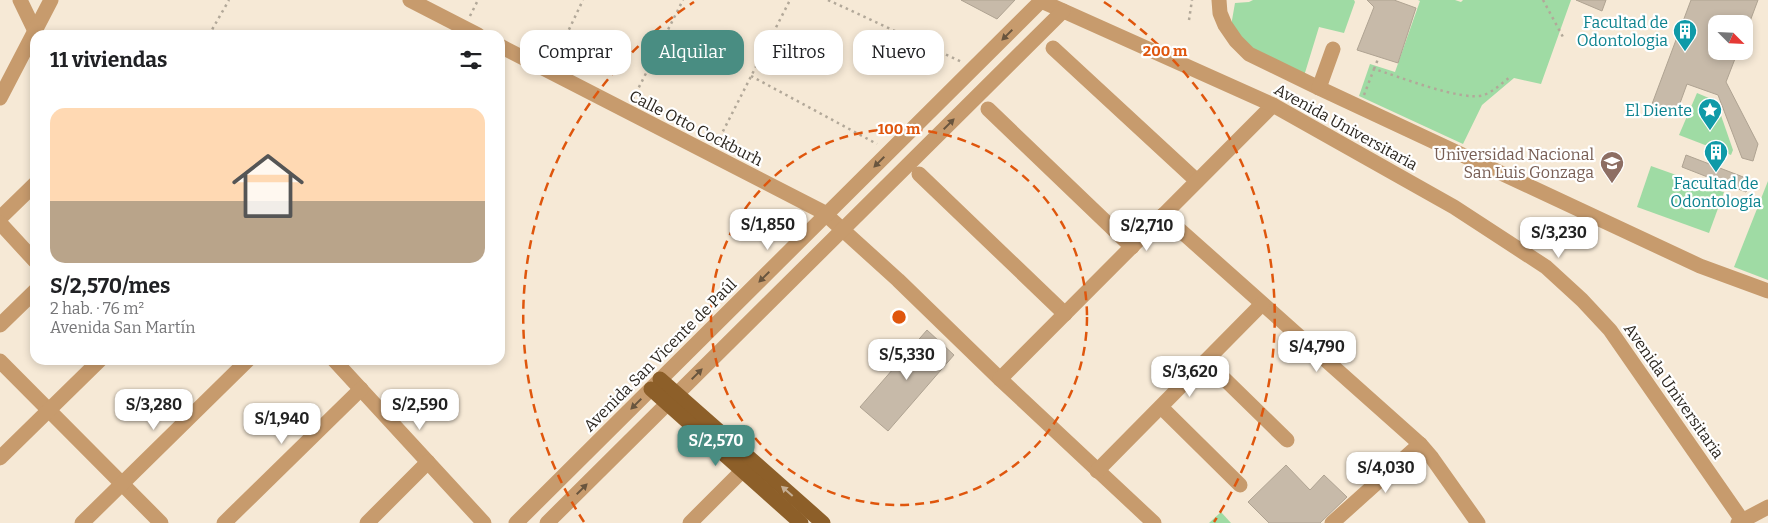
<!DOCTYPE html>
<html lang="es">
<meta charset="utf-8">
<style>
body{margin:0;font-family:Bitter,serif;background:#f2f2f2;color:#202124;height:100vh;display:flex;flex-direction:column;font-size:19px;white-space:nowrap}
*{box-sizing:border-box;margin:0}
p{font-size:16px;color:#757577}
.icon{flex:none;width:28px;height:28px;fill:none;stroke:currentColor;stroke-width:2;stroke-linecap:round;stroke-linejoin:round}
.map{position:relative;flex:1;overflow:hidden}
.sheet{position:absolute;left:30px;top:30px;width:475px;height:335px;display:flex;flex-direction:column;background:#fff;border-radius:15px;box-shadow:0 2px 8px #0003}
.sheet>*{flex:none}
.hud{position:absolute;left:520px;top:30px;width:475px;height:45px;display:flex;gap:10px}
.needle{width:32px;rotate:114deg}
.buttons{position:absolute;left:1708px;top:15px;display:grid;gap:10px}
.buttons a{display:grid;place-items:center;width:45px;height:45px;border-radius:10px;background:#fff;box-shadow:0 2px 8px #0003;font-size:25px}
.price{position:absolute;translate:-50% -42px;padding:0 11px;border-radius:10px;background:#fff;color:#222;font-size:16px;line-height:32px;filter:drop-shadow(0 1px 2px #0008)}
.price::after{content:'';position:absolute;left:50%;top:30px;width:15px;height:11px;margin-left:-8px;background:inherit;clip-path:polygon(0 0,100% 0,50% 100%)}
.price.on{background:#498d82;color:#fff}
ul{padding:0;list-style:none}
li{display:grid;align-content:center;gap:10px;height:265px;padding:0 20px}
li+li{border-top:1px solid #e0e0e0}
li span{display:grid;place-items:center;height:155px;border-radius:15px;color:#555}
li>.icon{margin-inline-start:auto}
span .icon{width:90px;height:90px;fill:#fffc;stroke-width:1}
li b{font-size:21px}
h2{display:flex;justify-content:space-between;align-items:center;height:60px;padding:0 20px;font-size:21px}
.tag{padding:0 18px;border-radius:15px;background:#fff;box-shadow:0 2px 8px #0003;font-size:18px;line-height:45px}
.tag.on{background:#498d82;color:#fff}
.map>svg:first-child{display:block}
</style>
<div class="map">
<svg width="1768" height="523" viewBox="0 0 1768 523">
<rect width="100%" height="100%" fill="#f6e9d6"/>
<g fill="#9fdba4">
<path d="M1253 0H1354L1355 2 1344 33 1319 27 1304 76 1255 54 1231 26 1235 3 1249 2Z"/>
<path d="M1418 0H1455L1461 2 1463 0H1571L1541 84 1514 78 1482 105 1463 144 1359 96 1370 64 1395 72 1420 1Z"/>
<path d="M1697 93 1716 101 1733 150 1731 155 1679 135Z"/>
<path d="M1651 166 1724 192 1709 233 1637 207Z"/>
<path d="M1768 181V280L1734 267Z"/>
<path d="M1221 512 1231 523H1209Z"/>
</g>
<g fill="#c7baa9" stroke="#afa392">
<path d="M961 0H1015L997 19Z"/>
<path d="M1367 0H1394L1416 8 1398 63 1357 50 1374 7Z"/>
<path d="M1576 0H1606L1602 11Z"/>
<path d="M1691 0H1758L1749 24H1716V51H1738L1726 82 1758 144 1753 161 1742 158 1718 95 1687 84 1676 114 1652 104Z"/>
<path d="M1686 155 1751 180 1746 192 1682 167Z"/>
<path d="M927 330 954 355 888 431 860 407Z"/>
<path d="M1286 465 1310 490 1324 475 1347 497 1320 523H1269L1248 502Z"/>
</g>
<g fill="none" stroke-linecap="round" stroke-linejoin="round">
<g stroke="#b2a899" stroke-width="2.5" stroke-dasharray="2.5 4" stroke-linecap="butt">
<path d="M828 0 962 62"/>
<path d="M1543 0 1563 37"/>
<path d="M470 16 478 0"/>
<path d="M1189 20 1192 0"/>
<path d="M209 35 229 0"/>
<path d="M555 59 583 0"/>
<path d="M1374 69 1378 59"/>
<path d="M751 76 877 144"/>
<path d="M1364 95 1374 69C1398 76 1462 102 1484 95 1494 91 1502 83 1510 77"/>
<path d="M633 99 683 0"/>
<path d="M717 143 790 0"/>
</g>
<g stroke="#c79b6d" stroke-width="15">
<path d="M20 0 35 31 38 35"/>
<path d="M410 0 478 35"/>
<path d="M1219 0 1220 13 1225 25 1236 41 1249 54 1319 88 1700 266 1768 291"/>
<path d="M500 46 823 212 898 280 1000 379 1154 523"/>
<path d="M1053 48 1197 181"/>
<path d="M1319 88 1333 49"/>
<path d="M0 98 51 0"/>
<path d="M988 109 1132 247"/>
<path d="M919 174 1065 314"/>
<path d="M1163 215 1420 444 1432 458 1478 523"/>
<path d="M0 218 35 184"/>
<path d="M0 223 35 261"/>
<path d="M0 325 35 291"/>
<path d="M334 360 484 523"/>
<path d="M0 361 161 523"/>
<path d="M1206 361 1287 440"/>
<path d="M1000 379 1273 105"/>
<path d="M1161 407 1240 485"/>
<path d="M0 458 100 360"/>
<path d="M1097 471 1262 304"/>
<path d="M82 523 248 360"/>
<path d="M224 523 361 389"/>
<path d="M367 523 428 462"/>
<path d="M516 523 1041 1 1273 105 1454 207 1546 267 1582 300 1610 330 1744 523"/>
<path d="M547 523 1063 11"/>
<path d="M690 523 751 462"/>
<path d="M1332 523 1420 444"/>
<path d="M1738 523 1768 507"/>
</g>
<g stroke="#8d5f29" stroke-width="15">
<path d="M660 379 823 523"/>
<path d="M651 389 801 523"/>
</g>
</g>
<defs><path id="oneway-solid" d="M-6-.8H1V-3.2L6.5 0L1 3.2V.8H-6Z" transform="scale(1.25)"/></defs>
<g fill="#69553e">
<use href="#oneway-solid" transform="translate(1007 35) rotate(135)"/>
<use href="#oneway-solid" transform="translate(949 124) rotate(-45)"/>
<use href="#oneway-solid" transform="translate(879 162) rotate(135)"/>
<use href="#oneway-solid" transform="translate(764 277) rotate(135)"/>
<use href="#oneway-solid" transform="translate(697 374) rotate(-45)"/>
<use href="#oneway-solid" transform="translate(636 404) rotate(135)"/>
<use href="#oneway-solid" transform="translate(582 489) rotate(-45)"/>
</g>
<use fill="#c6af94" href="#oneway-solid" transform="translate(787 491) rotate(-139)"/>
<g fill="none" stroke="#df560d" stroke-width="2.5" stroke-dasharray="9 6">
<circle cx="899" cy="317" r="188"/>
<path d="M584 522A376 376 0 0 1 694 2M1104 2A376 376 0 0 1 1214 522"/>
</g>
<defs>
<g id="building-pin" transform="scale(1.25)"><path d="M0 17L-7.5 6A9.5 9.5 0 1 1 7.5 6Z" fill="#0f9aa8" stroke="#fff"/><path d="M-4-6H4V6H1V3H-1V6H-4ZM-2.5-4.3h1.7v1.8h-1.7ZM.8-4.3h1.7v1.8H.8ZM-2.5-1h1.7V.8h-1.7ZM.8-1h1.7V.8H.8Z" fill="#fff"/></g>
<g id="sight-pin" transform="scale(1.25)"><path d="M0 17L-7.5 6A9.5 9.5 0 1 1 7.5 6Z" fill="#0f9aa8" stroke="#fff"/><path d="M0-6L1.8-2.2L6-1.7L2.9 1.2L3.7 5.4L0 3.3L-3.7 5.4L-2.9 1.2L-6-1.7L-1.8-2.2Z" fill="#fff"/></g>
<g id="university-pin" transform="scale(1.25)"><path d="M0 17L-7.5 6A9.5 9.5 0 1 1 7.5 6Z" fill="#8d6e63" stroke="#fff"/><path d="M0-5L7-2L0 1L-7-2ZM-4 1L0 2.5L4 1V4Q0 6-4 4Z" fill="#fff"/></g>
</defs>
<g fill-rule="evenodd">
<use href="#building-pin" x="1685" y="31"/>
<use href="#sight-pin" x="1710" y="110"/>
<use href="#building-pin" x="1716" y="152"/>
<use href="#university-pin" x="1612" y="163"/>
</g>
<g text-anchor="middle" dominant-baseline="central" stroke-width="4.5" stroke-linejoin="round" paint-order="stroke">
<g font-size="16" fill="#0d838f" stroke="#fff" text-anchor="end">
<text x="1668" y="22">Facultad de<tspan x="1668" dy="18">Odontologia</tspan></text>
<text x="1692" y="110">El Diente</text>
<text x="1716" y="183" text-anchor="middle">Facultad de<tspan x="1716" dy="18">Odontología</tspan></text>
</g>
<g font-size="16" fill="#2b261f" stroke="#fff">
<text transform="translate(1346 127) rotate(29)">Avenida Universitaria</text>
<text transform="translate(696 128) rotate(27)">Calle Otto Cockburh</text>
<text transform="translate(660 355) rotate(-45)">Avenida San Vicente de Paúl</text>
<text transform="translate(1674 391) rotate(55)">Avenida Universitaria</text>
</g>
<g font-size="16" fill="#785e54" stroke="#fff" text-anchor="end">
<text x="1594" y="154">Universidad Nacional<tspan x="1594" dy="18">San Luis Gonzaga</tspan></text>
</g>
</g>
<circle cx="899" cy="317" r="8" fill="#df560d" stroke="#fff" stroke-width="2.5"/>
<g font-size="15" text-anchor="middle" font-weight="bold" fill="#df560d" stroke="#fff" stroke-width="4.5" stroke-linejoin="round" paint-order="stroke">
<text x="1165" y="56">200 m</text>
<text x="899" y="134">100 m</text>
</g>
</svg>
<div class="buttons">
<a><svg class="needle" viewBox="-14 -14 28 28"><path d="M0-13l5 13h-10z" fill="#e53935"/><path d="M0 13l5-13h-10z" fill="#757577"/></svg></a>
</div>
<b class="price" style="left:768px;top:251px">S/1,850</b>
<b class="price" style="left:1147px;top:252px">S/2,710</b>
<b class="price" style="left:1559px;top:259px">S/3,230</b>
<b class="price" style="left:1317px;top:373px">S/4,790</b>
<b class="price" style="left:907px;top:381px">S/5,330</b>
<b class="price" style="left:1190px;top:398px">S/3,620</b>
<b class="price" style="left:154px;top:431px">S/3,280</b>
<b class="price" style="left:420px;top:431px">S/2,590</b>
<b class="price" style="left:282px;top:445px">S/1,940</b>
<b class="price on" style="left:716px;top:467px">S/2,570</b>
<b class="price" style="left:1386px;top:494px">S/4,030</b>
<div class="hud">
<a class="tag">Comprar</a>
<a class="tag on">Alquilar</a>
<a class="tag">Filtros</a>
<a class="tag">Nuevo</a>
</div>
<section class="sheet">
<h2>11 viviendas<svg class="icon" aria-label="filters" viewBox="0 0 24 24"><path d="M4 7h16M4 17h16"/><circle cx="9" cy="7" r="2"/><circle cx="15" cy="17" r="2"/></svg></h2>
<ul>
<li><span style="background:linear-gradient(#ffd9b3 60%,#b9a48a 0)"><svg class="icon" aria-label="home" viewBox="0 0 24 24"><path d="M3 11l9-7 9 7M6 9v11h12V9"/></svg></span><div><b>S/2,570/mes</b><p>2 hab. · 76 m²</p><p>Avenida San Martín</p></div></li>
</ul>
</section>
</div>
